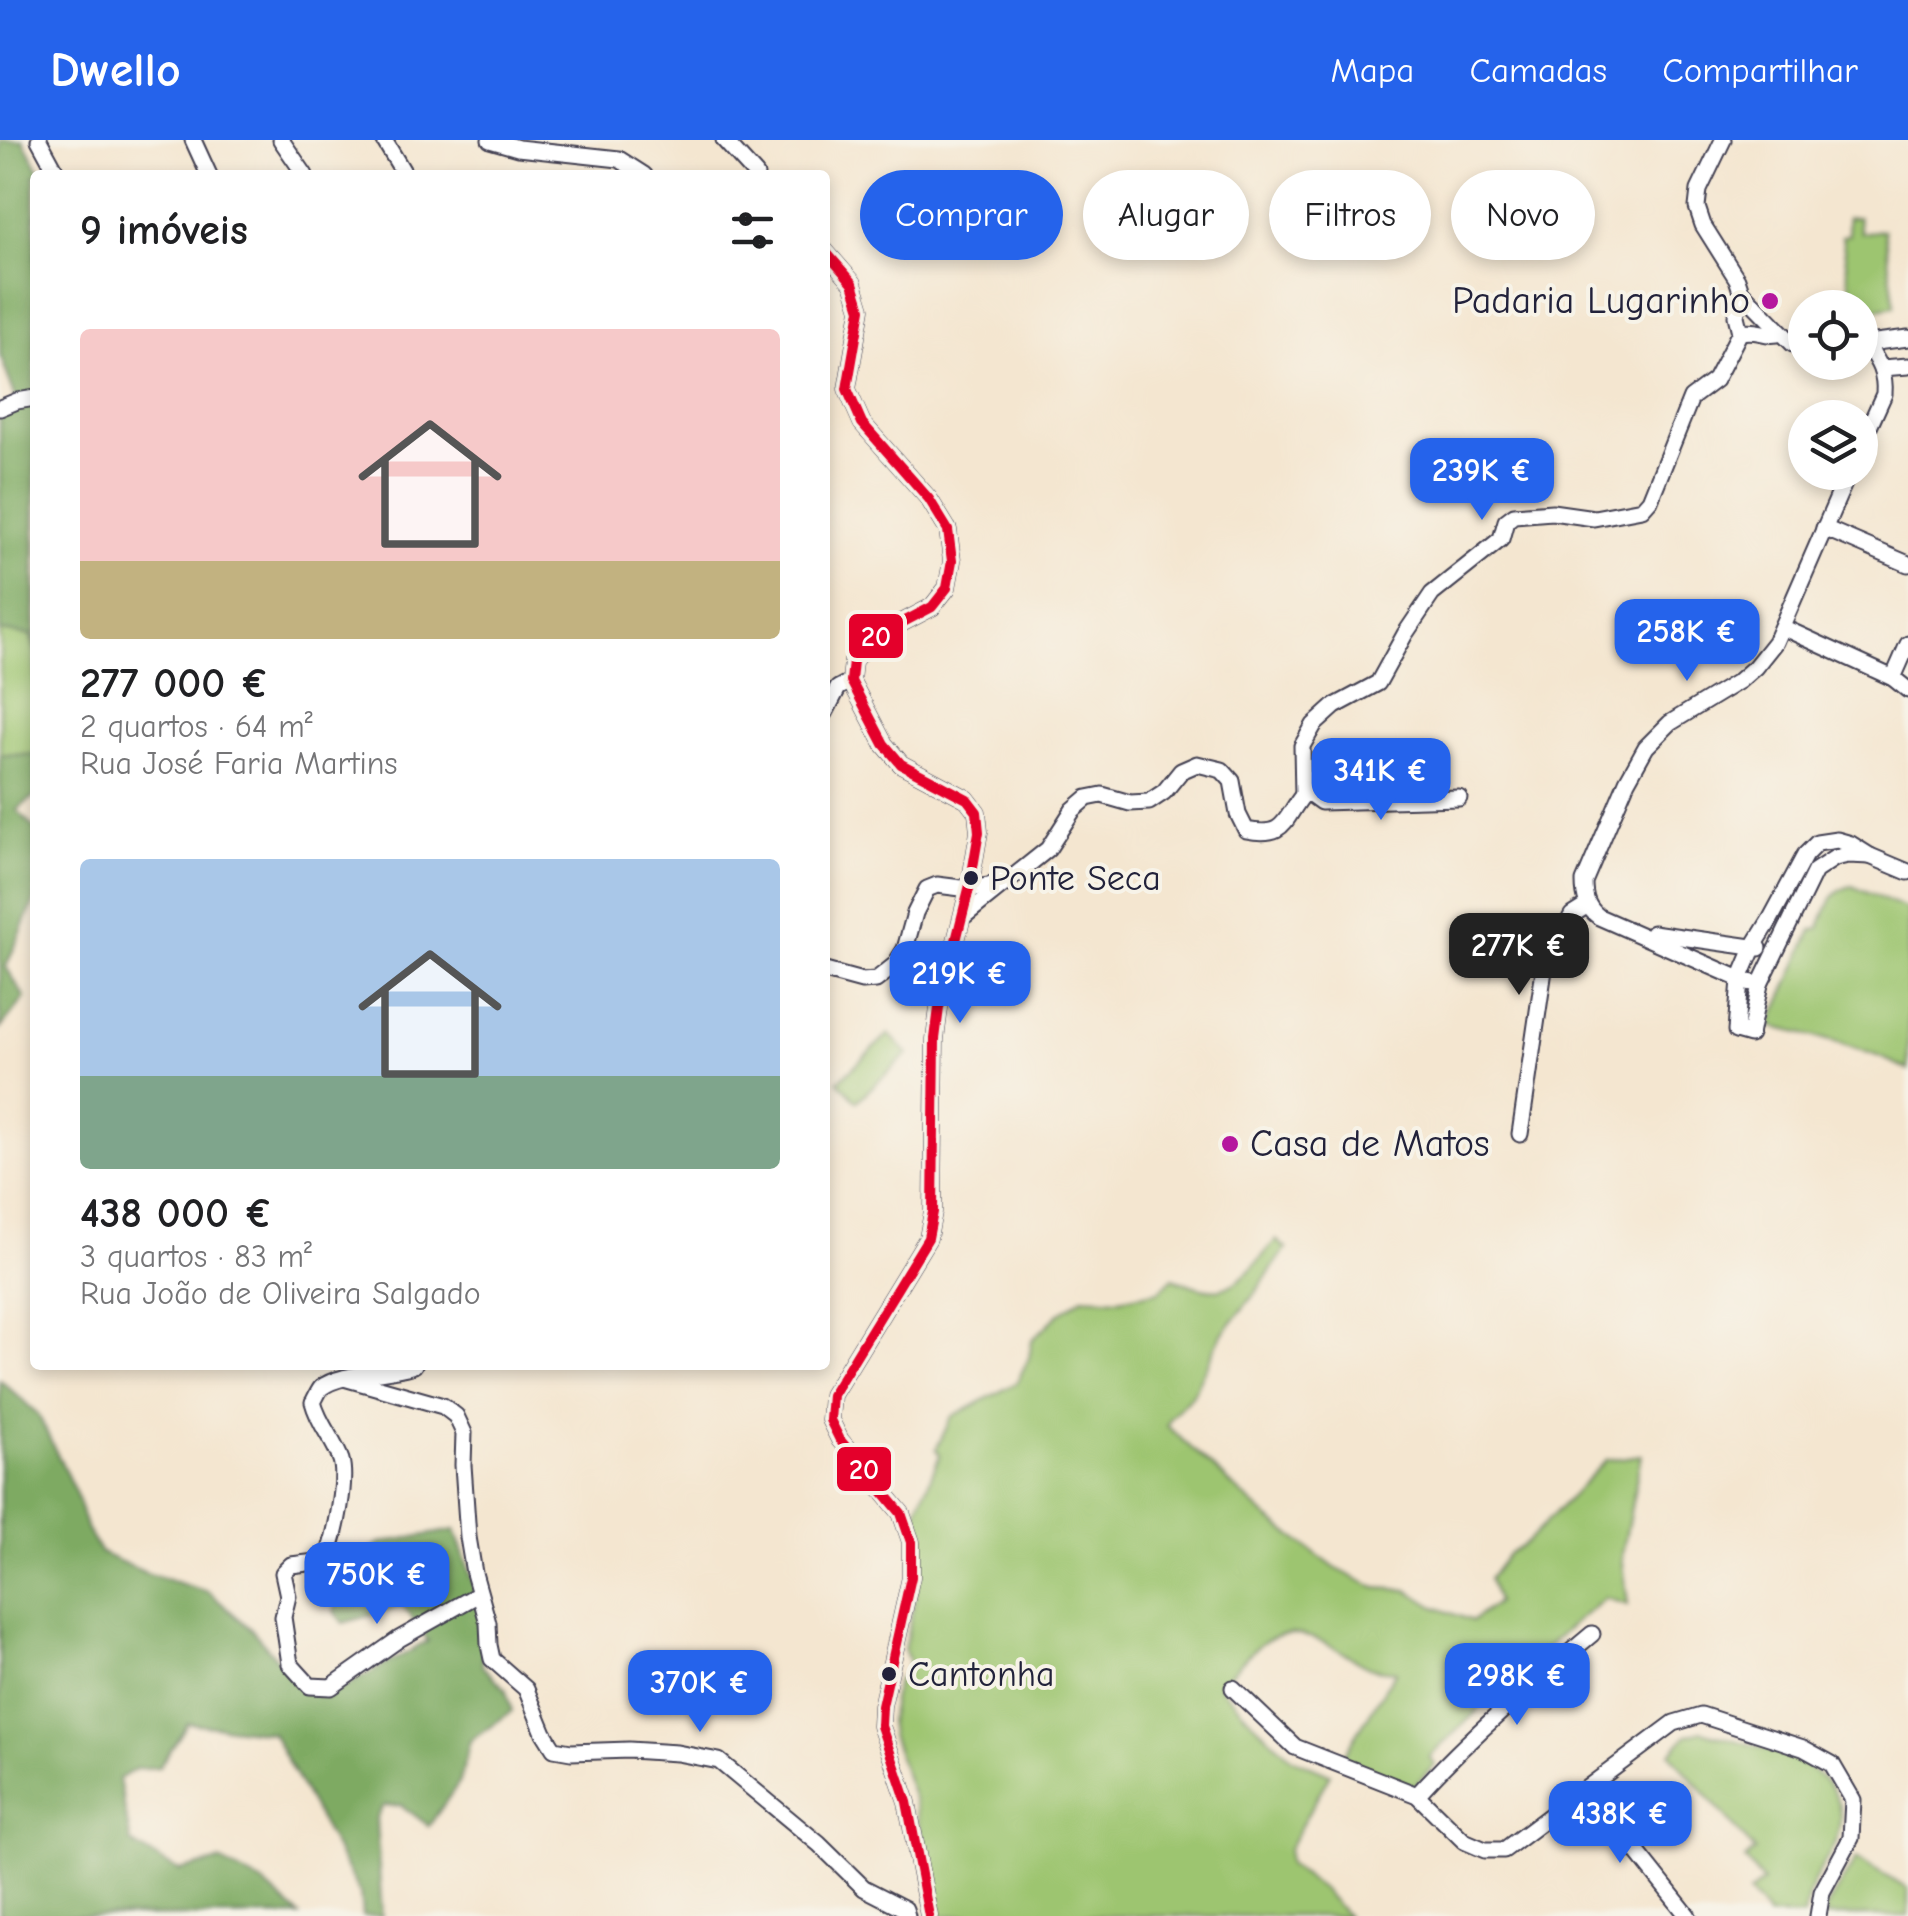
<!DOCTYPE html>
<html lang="pt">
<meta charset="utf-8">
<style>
body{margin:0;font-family:"Comic Neue",sans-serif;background:#f2f2f2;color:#202124;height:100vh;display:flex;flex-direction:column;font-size:38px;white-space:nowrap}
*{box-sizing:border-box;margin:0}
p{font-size:32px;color:#757577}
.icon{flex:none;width:55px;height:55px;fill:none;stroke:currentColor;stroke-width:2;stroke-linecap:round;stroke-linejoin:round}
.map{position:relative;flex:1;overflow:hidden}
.details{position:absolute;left:30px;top:30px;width:800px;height:1200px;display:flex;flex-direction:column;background:#fff;border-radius:10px;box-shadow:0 5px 15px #0003}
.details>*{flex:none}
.banner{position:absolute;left:860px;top:30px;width:898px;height:90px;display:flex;gap:20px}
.controls{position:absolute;left:1788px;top:150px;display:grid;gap:20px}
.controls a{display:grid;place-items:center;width:90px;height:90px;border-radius:50%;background:#fff;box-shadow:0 5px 15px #0003;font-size:50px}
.price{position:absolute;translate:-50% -85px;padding:0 22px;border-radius:20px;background:#2563eb;color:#fff;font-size:32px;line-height:65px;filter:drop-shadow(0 2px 5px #0008)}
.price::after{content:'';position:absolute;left:50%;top:60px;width:30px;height:22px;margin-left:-15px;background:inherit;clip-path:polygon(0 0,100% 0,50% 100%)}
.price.current{background:#222;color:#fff}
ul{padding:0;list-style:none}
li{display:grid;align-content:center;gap:20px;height:530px;padding:0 50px}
li span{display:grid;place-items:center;height:310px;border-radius:10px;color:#555}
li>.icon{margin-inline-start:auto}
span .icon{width:180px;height:180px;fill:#fffc;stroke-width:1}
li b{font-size:42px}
h2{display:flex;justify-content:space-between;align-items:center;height:120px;padding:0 50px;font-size:42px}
.chip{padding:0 35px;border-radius:45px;background:#fff;box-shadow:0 5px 15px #0003;font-size:35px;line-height:90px}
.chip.current{background:#2563eb;color:#fff}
header{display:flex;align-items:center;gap:60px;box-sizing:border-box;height:140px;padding:0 50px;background:#2563eb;color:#fff}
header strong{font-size:48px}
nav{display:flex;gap:55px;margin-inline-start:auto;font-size:35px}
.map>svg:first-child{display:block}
</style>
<header>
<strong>Dwello</strong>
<nav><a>Mapa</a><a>Camadas</a><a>Compartilhar</a></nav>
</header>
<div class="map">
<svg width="1908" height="1776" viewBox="0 0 1908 1776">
<rect width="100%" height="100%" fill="#f7f3e8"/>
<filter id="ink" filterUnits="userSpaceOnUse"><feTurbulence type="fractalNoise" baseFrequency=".01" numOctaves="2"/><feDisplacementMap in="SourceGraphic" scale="20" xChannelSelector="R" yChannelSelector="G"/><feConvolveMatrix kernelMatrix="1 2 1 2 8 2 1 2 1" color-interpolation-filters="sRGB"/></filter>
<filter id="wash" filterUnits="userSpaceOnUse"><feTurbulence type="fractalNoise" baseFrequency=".0048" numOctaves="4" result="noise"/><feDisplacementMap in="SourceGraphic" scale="40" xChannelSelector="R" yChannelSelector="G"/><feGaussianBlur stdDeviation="2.25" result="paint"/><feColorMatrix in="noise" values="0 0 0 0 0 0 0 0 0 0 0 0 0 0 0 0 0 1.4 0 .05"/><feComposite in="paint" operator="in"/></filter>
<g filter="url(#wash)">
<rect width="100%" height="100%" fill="#f4e6d0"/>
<g fill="#9dc570" stroke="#607456" stroke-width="2.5">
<path d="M1858 77 1861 93 1884 90 1895 166 1860 172V168L1853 167 1842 96 1849 95 1847 78Z"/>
<path d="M0 491 31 495 35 511V615L0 614Z"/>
<path d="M1852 746 1908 770V930C1865 907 1816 897 1770 886L1812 790 1819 789C1827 771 1830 750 1852 746Z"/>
<path d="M889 894 908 914 857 961 838 941Z"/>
<path d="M1276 1100 1286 1109 1253 1156 1222 1194 1192 1255 1170 1278 1167 1286 1268 1378 1335 1428 1376 1448 1408 1450 1435 1467 1472 1481 1497 1462 1489 1439 1508 1414 1528 1401 1606 1320 1641 1315 1622 1415 1628 1465 1605 1458C1543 1507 1486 1563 1429 1617L1435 1625 1413 1647 1342 1618 1396 1531C1388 1530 1379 1530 1372 1528 1360 1524 1349 1515 1337 1509 1276 1476 1260 1502 1219 1546L1258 1587 1292 1618 1330 1634 1288 1709V1724L1321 1748 1347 1776H936L914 1659 891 1595 889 1581 897 1540 907 1533 909 1520 904 1510C911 1472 929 1415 913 1380L940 1315 936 1309 952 1277 1016 1243 1029 1218 1032 1200 1059 1174 1083 1157 1119 1159 1159 1151 1173 1138C1187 1143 1205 1152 1221 1149 1241 1145 1263 1116 1276 1100Z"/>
<path d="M1702 1591C1750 1606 1852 1619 1839 1689 1835 1710 1820 1727 1812 1746 1808 1755 1806 1766 1803 1776H1768L1749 1753 1763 1742 1745 1720 1755 1711 1670 1613 1687 1595Z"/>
<path d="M1856 1719 1908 1749V1776H1825V1770Z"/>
</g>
<g fill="#7eaa62" stroke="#50664e" stroke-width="2.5">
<path d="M0 0H23L42 35H35V511L31 495 0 491V268L17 261 0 215Z"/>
<path d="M0 615H35V656L17 670 35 689V760L6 827 25 858 0 889Z"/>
<path d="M0 1240 38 1274 76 1354 87 1390 101 1413 146 1433 209 1452 252 1490 307 1553 326 1557 428 1501 403 1466 343 1483 334 1471 350 1424 380 1403 455 1390 486 1478 482 1526 505 1548 512 1571 470 1601 460 1641 429 1686 401 1665 383 1666 376 1678 382 1776H362L360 1754 272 1593 188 1583 159 1627 136 1629 119 1639 131 1703 179 1731 220 1721 264 1744 300 1776H0Z"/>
</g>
</g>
<g filter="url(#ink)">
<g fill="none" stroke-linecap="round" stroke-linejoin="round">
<g stroke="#423f51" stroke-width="19">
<g id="minor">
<path d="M39 0 58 35"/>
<path d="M193 0 209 35"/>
<path d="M281 0 305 35"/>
<path d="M384 0 405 35"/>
<path d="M490 0 518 8 619 19 644 35"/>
<path d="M724 0 756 35"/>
<path d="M1723 0 1699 50 1697 67 1703 85 1737 139 1741 151 1793 204H1805"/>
<path d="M825 111 853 143 861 169 847 249 862 283 929 359 948 390 952 421 947 448 932 467 869 500 853 521 851 541 884 604 901 624 967 659 977 672 979 692 970 745 939 868 935 899 933 1072 928 1098 832 1255 830 1280 840 1300 901 1373 911 1402V1437L882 1566 881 1586 907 1662 929 1776"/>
<path d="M1740 192C1760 188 1764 198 1782 193"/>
<path d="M1860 204 1908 198"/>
<path d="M1882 228 1908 226"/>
<path d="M0 268 17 261 35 258"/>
<path d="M1860 307 1884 254C1886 232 1877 220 1866 203"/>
<path d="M1849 332 1775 502 1755 527 1739 541 1670 583 1646 607 1627 641 1584 742C1584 757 1587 768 1599 777L1747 842 1760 844 1815 731 1835 718 1848 715 1870 716"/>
<path d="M1824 388 1908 424"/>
<path d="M1782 487 1893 538 1908 550"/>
<path d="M1893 538 1908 504"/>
<path d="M825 573 838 548 851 541"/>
<path d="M1303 655 1302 606 1314 585 1335 566 1378 543 1405 494 1432 454 1501 399 1506 381 1514 375 1552 372 1594 378 1642 369 1650 360 1691 258 1715 240 1740 192 1736 176 1741 151"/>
<path d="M1303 655 1310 654 1321 662 1459 658"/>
<path d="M963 777 1048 709 1073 670 1087 658 1102 655 1130 663 1149 662 1164 652 1181 631 1197 624 1222 630 1232 641 1238 674 1246 690C1286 698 1283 680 1303 655"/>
<path d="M1653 793 1759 808"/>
<path d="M825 831 862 841 876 840 895 825 905 809 915 773 927 749 937 745 969 749 989 746 1002 740"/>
<path d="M1760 844 1750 895 1736 891 1740 839 1754 806 1770 780 1805 715 1817 703 1837 700 1851 704 1870 716 1908 732"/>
<path d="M1520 994 1544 830 1572 775 1588 765"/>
<path d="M414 1225C389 1234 340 1232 321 1248 319 1250 314 1261 313 1262 319 1285 334 1300 341 1320 347 1341 336 1394 328 1415L316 1422 291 1425 283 1433 288 1456 283 1477 290 1524 310 1546 331 1547 399 1499 479 1454"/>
<path d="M344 1238 443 1266 456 1276 464 1293 463 1325 468 1397 474 1433 488 1483 489 1505 492 1519 526 1549 544 1593 554 1609 571 1612 629 1610 677 1613 719 1621 819 1704 864 1748 905 1769 907 1776"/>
<path d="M1233 1548 1295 1607 1417 1655 1464 1701 1485 1710H1504L1674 1583 1701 1575 1803 1608 1832 1624 1853 1660 1851 1698 1822 1752 1818 1776"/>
<path d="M1587 1649 1688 1776"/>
<path d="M1417 1655C1470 1596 1531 1545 1592 1494"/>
</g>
</g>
<use href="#minor" stroke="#fff" stroke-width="15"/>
<g stroke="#f7f3e8" stroke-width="18">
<path id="bus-1" d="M825 111 853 143 861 169 847 249 862 283 929 359 948 390 952 421 947 448 932 467 869 500 853 521 851 541 884 604 901 624 967 659 977 672 979 692 970 745 939 868 935 899 933 1072 928 1098 832 1255 830 1280 840 1300 901 1373 911 1402V1437L882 1566 881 1586 907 1662 929 1776"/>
</g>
<use href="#bus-1" stroke="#e4002b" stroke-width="10"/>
</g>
</g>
<g fill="#b5179e" stroke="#f7f3e8" stroke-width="4">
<circle cx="1770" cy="161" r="10"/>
<circle cx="1230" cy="1004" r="10"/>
</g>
<g fill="#22223b" stroke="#f7f3e8" stroke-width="4">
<circle cx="971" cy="738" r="9"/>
<circle cx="889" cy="1534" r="9"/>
</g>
<g text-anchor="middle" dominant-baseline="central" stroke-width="8" stroke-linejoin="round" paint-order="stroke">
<g font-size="36" fill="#22223b" stroke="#f7f3e8" text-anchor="start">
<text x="990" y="738">Ponte Seca</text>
<text x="908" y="1534">Cantonha</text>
</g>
<g font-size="38" fill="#22223b" stroke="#f7f3e8" text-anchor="end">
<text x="1750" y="161">Padaria Lugarinho</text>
<text x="1250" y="1004" text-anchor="start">Casa de Matos</text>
</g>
</g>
<g stroke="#f7f3e8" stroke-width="4">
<rect x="847" y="472" width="58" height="48" rx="10" fill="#e4002b"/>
<rect x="835" y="1305" width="58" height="48" rx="10" fill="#e4002b"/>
</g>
<g font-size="28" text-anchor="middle" font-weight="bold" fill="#fff">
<text x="876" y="506">20</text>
<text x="864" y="1339">20</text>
</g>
</svg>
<div class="controls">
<a><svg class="icon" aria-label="locate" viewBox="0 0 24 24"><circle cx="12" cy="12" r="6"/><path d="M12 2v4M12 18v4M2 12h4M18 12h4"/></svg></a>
<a><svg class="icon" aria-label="layers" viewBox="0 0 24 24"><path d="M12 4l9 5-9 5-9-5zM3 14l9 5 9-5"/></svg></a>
</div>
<b class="price" style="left:1482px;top:383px">239K €</b>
<b class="price" style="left:1687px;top:544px">258K €</b>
<b class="price" style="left:1381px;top:683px">341K €</b>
<b class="price current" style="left:1519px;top:858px">277K €</b>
<b class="price" style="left:960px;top:886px">219K €</b>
<b class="price" style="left:377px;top:1487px">750K €</b>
<b class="price" style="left:1517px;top:1588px">298K €</b>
<b class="price" style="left:700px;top:1595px">370K €</b>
<b class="price" style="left:1620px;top:1726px">438K €</b>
<div class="banner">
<a class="chip current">Comprar</a>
<a class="chip">Alugar</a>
<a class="chip">Filtros</a>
<a class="chip">Novo</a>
</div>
<section class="details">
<h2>9 imóveis<svg class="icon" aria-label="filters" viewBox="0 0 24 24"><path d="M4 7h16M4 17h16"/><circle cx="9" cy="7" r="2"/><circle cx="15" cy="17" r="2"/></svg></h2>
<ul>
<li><span style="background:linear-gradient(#f6c9c9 75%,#c2b280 0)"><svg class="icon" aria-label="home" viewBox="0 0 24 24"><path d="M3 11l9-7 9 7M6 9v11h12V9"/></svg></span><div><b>277 000 €</b><p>2 quartos · 64 m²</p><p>Rua José Faria Martins</p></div></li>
<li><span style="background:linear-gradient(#a9c7e8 70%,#7fa58c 0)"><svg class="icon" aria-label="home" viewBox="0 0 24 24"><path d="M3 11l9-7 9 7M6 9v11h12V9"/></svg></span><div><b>438 000 €</b><p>3 quartos · 83 m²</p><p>Rua João de Oliveira Salgado</p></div></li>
</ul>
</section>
</div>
